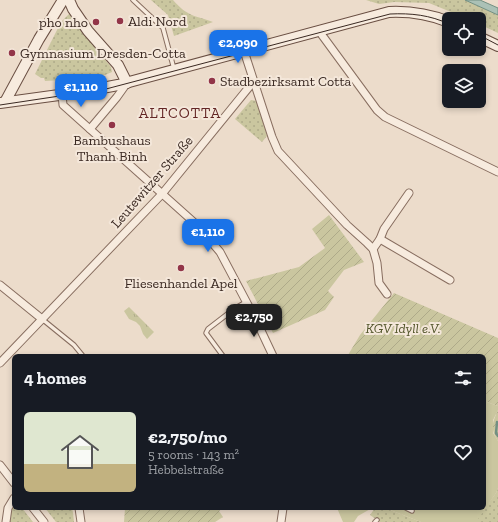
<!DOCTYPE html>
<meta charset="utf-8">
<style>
body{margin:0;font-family:"Zilla Slab",serif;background:#242831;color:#f1f3f6;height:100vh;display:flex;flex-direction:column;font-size:15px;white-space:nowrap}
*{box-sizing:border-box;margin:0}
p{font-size:13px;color:#9ea1a6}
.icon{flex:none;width:22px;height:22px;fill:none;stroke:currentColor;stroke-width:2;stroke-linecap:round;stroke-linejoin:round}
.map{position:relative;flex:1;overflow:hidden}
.side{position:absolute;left:12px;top:354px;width:474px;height:156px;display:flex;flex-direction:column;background:#171b24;border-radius:6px;box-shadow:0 2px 6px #0003}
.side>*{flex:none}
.tools{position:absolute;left:442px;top:12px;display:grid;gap:8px}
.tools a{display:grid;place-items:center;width:44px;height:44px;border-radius:6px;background:#171b24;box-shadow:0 2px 6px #0003;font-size:20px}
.price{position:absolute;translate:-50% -34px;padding:0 9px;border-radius:8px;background:#1a73e8;color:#fff;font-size:13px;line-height:26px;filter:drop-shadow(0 1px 2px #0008)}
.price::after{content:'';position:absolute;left:50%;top:24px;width:12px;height:9px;margin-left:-6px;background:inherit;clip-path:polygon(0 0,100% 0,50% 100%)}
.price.on{background:#222;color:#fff}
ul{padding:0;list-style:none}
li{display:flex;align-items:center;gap:12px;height:100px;padding:0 12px}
li span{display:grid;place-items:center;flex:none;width:112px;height:80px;border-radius:6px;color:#555}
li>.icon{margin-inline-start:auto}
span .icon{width:48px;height:48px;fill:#fffc;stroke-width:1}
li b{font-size:17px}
h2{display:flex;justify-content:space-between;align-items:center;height:48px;padding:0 12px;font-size:17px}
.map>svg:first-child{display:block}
</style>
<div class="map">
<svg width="498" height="522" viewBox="0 0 498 522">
<defs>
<pattern id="grass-dots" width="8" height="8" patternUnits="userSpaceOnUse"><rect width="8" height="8" fill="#cac69f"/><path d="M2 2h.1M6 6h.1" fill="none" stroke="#aeaa89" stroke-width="1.8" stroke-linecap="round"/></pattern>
<pattern id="park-tufts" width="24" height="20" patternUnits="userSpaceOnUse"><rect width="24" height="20" fill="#cac69f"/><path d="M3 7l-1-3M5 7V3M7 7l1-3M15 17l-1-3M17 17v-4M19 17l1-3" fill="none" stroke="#aeaa89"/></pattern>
<pattern id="garden-furrows" width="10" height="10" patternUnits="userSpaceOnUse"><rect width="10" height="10" fill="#cac69f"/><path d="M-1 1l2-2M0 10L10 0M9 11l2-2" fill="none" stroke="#aeaa89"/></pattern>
</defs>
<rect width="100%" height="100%" fill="#ecdccb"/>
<g fill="url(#grass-dots)">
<path d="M151 0H173C188 17 194 15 213 22L174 36 168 15Z"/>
<path d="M366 0H465L498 15V33L479 24V19H468L429 3 394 2 379 4Z"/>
<path d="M69 14 111 67 112 72 98 78 45 81 44 78H41L35 74 61 22Z"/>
<path d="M251 100 257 101 267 136 262 142 235 119Z"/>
<path d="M498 488V522H475L496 493Z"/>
<path d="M14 503V508H22L33 522H9V516Z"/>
<path d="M45 508H72L73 513 74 522H56Z"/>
<path d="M375 508H385L421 522H380L370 515Z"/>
</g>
<path fill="url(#park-tufts)" d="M129 307 154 332 147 339 143 334 140 326 136 322 129 319 124 311Z"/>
<g fill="url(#garden-furrows)">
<path d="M329 215 364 262 344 270 328 291 334 297 325 310 273 333 246 281 299 267 325 248 312 229Z"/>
<path d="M394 293 498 338V406L484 401V356H352L348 355 360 335Z"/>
<path d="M498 410V441C490 429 492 423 498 410Z"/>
<path d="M125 508H223L219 511 223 517 215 522H124Z"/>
</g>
<g fill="#cac69f">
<path d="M484 401 498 406V410L493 420V433L498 441V488L496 493 476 522H421L385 508H484Z"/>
<path d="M337 508H372L358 516 354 522H343Z"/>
</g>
<path fill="#abc1b6" stroke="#728f82" d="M465 0H480L498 8V15Z"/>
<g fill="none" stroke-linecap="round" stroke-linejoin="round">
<path stroke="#728f82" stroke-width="2.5" d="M497 422 496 433 498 436"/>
<g stroke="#886e60" stroke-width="5.5">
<g id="service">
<path d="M133 0 163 28 174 69"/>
<path d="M42 319 74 345 83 356"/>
<path d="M223 356 206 333 208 329 234 309 246 302"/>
<path d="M406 508 412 511"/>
<path d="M375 522 377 520"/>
</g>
</g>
<g stroke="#886e60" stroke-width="9">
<g id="minor">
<path d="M319 31 377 110 385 117 498 172"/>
<path d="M244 51 272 137 278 151 347 225 367 243 373 249 377 263 379 283 387 294"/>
<path d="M62 94 63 105 197 225 220 252 256 320 273 356"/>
<path d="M90 129 117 97 127 83"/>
<path d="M380 239 450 280"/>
<path d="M373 249 380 239 384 229 409 193"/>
<path d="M0 285 42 319"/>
<path d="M0 363 162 194 254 81"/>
<path d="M0 465 14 483"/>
<path d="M33 508 44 522"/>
<path d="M79 508 81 522"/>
<path d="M6 522 8 508 14 498"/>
<path d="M281 522 283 508"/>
</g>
</g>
<g stroke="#6a4f43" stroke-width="12">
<g id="secondary">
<path d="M69 0 73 9 88 31 118 65 127 83"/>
<path d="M479 37 498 46"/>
<path d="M5 102 39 39 63 0"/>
<path d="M0 103 81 92 118 85 389 12C411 11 429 14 449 22"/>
</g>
</g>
<use href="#service" stroke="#f7ebde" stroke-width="3.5"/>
<use href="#minor" stroke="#f7ebde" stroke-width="7"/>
<use href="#secondary" stroke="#f7ebde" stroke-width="10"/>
<g stroke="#3a2922" stroke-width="1">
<path d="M479 35 498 45"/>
<path d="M0 105 106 89 390 14C411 13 430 15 449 24"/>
</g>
</g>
<g fill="#923548" stroke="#f4e7da" stroke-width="1.5">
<circle cx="120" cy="21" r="4"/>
<circle cx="96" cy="22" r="4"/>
<circle cx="12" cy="53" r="4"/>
<circle cx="212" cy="81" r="4"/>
<circle cx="112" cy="125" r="4"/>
<circle cx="181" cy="268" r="4"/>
</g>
<g text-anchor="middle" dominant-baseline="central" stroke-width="4" stroke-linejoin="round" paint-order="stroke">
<g font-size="14" fill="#3a2922" stroke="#f4e7da" text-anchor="start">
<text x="128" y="21">Aldi Nord</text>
<text x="88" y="22" text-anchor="end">pho nho</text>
<text x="20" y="53">Gymnasium Dresden-Cotta</text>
<text x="220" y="81">Stadbezirksamt Cotta</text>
<text x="112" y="140" text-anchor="middle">Bambushaus<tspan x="112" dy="16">Thanh Binh</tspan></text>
<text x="181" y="283" text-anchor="middle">Fliesenhandel Apel</text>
</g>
<g font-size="14" fill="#3a2922" stroke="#f4e7da">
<text transform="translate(152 182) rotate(-49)">Leutewitzer Straße</text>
</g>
<g font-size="14" font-style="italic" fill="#52552b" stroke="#f4e7da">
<text x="403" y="328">KGV Idyll e.V.</text>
</g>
<g font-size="15" letter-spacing="1" fill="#632625" stroke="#f4e7da">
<text x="180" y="113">ALTCOTTA</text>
</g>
</g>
</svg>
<div class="tools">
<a><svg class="icon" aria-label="locate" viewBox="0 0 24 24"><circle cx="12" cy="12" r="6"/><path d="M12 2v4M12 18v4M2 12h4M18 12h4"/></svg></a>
<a><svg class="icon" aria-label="layers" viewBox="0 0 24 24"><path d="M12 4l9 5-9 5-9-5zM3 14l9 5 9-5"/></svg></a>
</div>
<b class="price" style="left:238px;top:64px">€2,090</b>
<b class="price" style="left:81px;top:108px">€1,110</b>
<b class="price" style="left:208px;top:253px">€1,110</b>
<b class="price on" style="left:254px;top:338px">€2,750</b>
<section class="side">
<h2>4 homes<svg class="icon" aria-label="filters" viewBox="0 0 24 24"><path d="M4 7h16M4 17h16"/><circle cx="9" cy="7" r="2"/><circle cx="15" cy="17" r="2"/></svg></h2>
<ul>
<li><span style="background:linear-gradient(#dfe7d0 65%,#c2b280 0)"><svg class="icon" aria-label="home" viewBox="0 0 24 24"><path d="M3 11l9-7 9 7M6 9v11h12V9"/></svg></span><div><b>€2,750/mo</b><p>5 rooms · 143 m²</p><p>Hebbelstraße</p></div><svg class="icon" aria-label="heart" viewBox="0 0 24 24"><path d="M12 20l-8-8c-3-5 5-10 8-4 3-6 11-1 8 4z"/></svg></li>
</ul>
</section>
</div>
